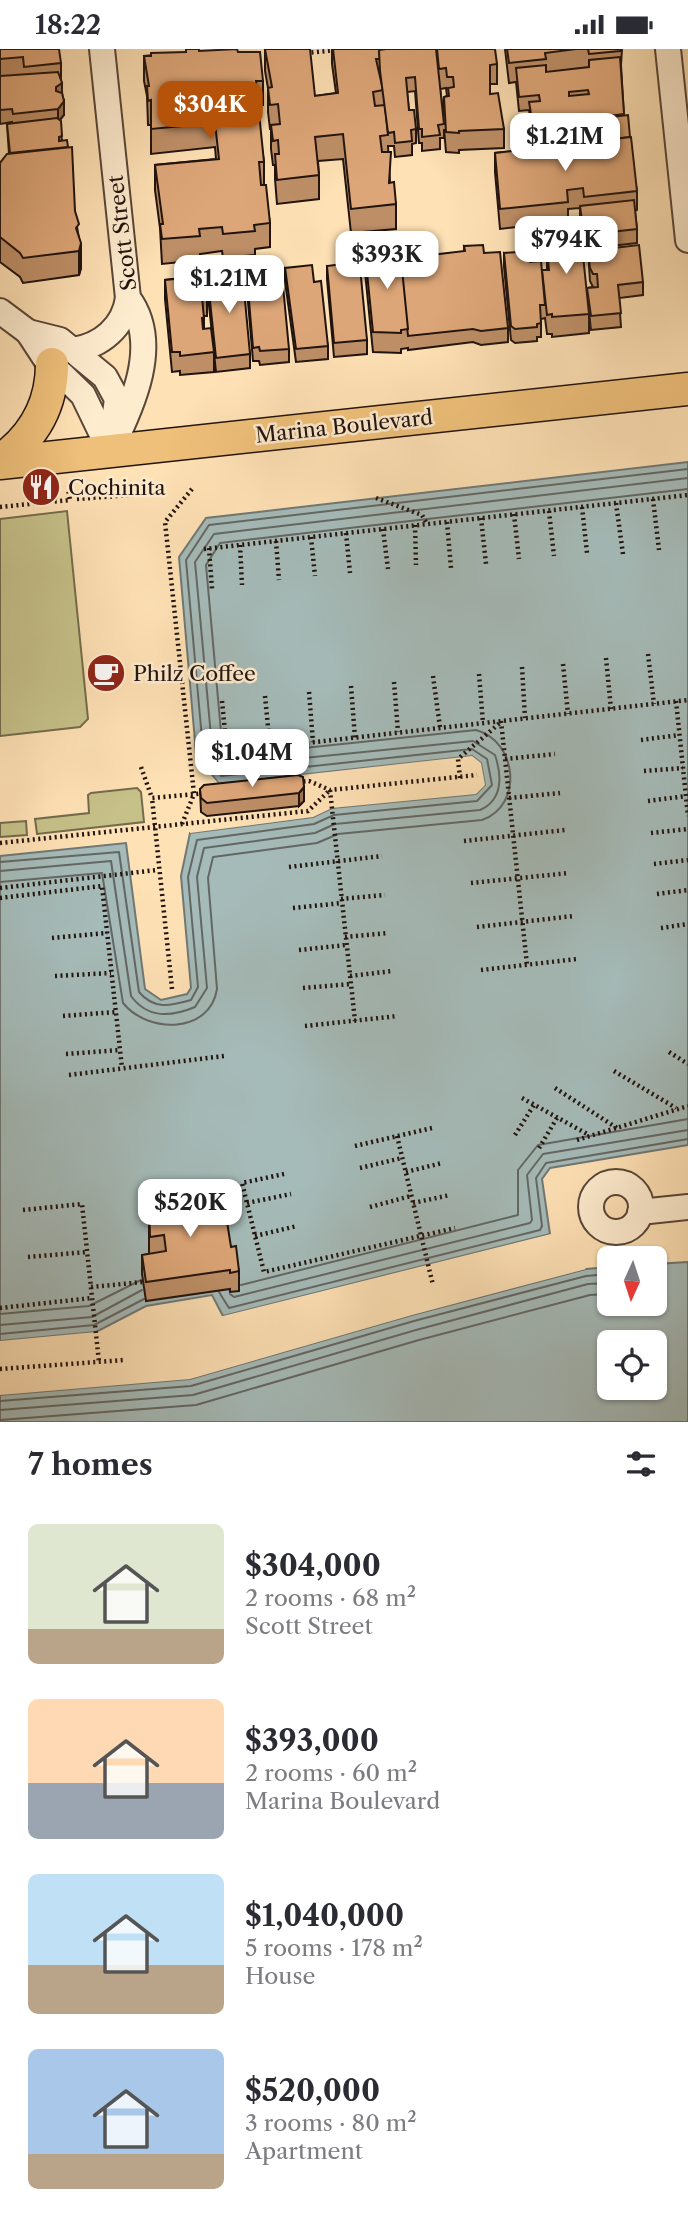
<!DOCTYPE html>
<meta charset="utf-8">
<style>
body{margin:0;font-family:"Libre Caslon Text",serif;background:#f2f2f3;color:#2b2b33;height:100vh;display:flex;flex-direction:column;font-size:26px;white-space:nowrap}
*{box-sizing:border-box;margin:0}
p{font-size:23px;color:#7c7c81}
.icon{flex:none;width:38px;height:38px;fill:none;stroke:currentColor;stroke-width:2;stroke-linecap:round;stroke-linejoin:round}
.map{position:relative;height:1373px;overflow:hidden}
.details{display:flex;flex-direction:column;background:#fff;flex:1}
.details>*{flex:none}
.needle{width:46px;rotate:183deg}
.fabs{position:absolute;left:597px;top:1197px;display:grid;gap:14px}
.fabs a{display:grid;place-items:center;width:70px;height:70px;border-radius:10px;background:#fff;box-shadow:0 2px 5px #0004;font-size:35px}
.price{position:absolute;translate:-50% -60px;padding:0 16px;border-radius:14px;background:#fff;color:#222;font-size:23px;line-height:46px;filter:drop-shadow(0 2px 4px #0008)}
.price::after{content:'';position:absolute;left:50%;top:42px;width:21px;height:16px;margin-left:-10px;background:inherit;clip-path:polygon(0 0,100% 0,50% 100%)}
.price.active{background:#b45309;color:#fff}
ul{padding:0;list-style:none}
li{display:flex;align-items:center;gap:21px;height:175px;padding:0 28px}
li span{display:grid;place-items:center;flex:none;width:196px;height:140px;border-radius:10px;color:#555}
li>.icon{margin-inline-start:auto}
span .icon{width:84px;height:84px;fill:#fffc;stroke-width:1}
li b{font-size:30px}
h2{display:flex;justify-content:space-between;align-items:center;height:84px;padding:0 28px;font-size:30px}
.status{display:flex;justify-content:space-between;align-items:center;height:49px;padding:0 35px;background:#fff;direction:ltr}
.status svg{height:19px;fill:currentColor}
.map>svg:first-child{display:block}
</style>
<div class="status"><b>18:22</b><svg viewBox="0 0 49 12"><path d="M0 12V9h3v3zM5 12V6h3v6zM10 12V3h3v9zM15 12V0h3v12zM26 1h20v11H26zM47 4h2v5h-2z"/></svg></div>
<div class="map">
<svg width="688" height="1373" viewBox="0 0 688 1373">
<rect width="100%" height="100%" fill="#fee1b5"/>
<filter id="stains"><feTurbulence type="fractalNoise" baseFrequency=".00286" numOctaves="4"/><feColorMatrix values="0 0 0 0 .2 0 0 0 0 .09 0 0 0 0 .02 0 0 0 .5 -.17"/></filter>
<radialGradient id="worn" r=".72"><stop offset=".6" stop-color="#630" stop-opacity="0"/><stop offset="1" stop-color="#630" stop-opacity=".3"/></radialGradient>
<g fill="#c6c189" stroke="#746a4c" stroke-width="2">
<path d="M67 462 88 670 80 678 0 687V470Z"/>
<path d="M137 739 141 743 144 773 37 785 35 770 89 764 88 746 91 744Z"/>
<path d="M26 772 27 786 0 788V774Z"/>
</g>
<g fill="#a5bbb9" stroke="#707875" stroke-width="2" fill-rule="evenodd">
<path d="M688 413V1096L550 1119 542 1130 550 1185 223 1267 212 1246 146 1257 96 1283 0 1292V807L126 794 145 940 161 951 187 945 191 939 181 827 190 784 313 768 332 759 476 745 485 736 481 714 472 707 219 735 196 704 179 508 206 469Z"/>
<path d="M688 1213V1373H0V1346L190 1330 412 1266 586 1220 609 1218V1255H654L655 1215ZM609 1293H654V1339H609Z"/>
</g>
<g fill="#fee1b5">
<path d="M472 707 481 714 485 736 476 745 332 759 313 768 190 784V781L225 775 312 765 331 756 475 742 481 735 478 716 471 711 219 739 208 728 210 725 219 735Z"/>
<path d="M551 1185V1189L223 1271 219 1268Z"/>
<path d="M583 1217 586 1220 412 1266 190 1330 0 1346V1342L14 1340 189 1327 411 1262Z"/>
<path d="M107 1282 96 1286 0 1295V1292Z"/>
</g>
<g fill="none" stroke-linecap="round" stroke-linejoin="round">
<g stroke="#636764" stroke-width="2">
<path d="M0 813 119 803 139 943C154 961 170 957 191 951L198 938 188 828 197 791 314 775 334 766 477 752 492 736 487 710 472 700 221 727 203 701 186 511 209 476 688 420"/>
<path d="M0 822 111 812 131 947C148 970 171 968 195 958L207 939 197 828 204 799 315 784 335 775 480 761C503 751 502 727 495 706L473 692 224 717 212 698 195 513 214 485 688 429"/>
<path d="M0 833 102 824 123 954C148 985 210 985 217 940L208 829 213 808 317 794 338 785 482 771C524 756 517 692 476 681L229 707 222 694 206 516 220 494 688 440"/>
<path d="M241 1236 518 1166V1121L538 1096 688 1070"/>
<path d="M219 1243 229 1259 540 1181 542 1177 536 1129 546 1114 688 1090"/>
<path d="M230 1245 234 1248 530 1174 532 1171 527 1126 543 1105 688 1081"/>
<path d="M0 1265 89 1257 141 1231"/>
<path d="M0 1276 92 1268 142 1241"/>
<path d="M0 1285 94 1276 144 1250"/>
<path d="M0 1352 191 1337 414 1272 586 1227 609 1225"/>
<path d="M0 1361 193 1346 416 1281 588 1235 609 1234"/>
<path d="M0 1371 196 1356 419 1291 590 1246 609 1245"/>
</g>
<g stroke="#584638" stroke-width="28">
<g id="minor">
<path d="M102 0 128 249C162 294 132 358 110 402"/>
<path d="M668 0 688 191"/>
<path d="M0 262 28 283 45 309 83 346 110 402"/>
<path d="M28 283 60 291 105 328 117 350 113 379"/>
<path d="M73 301C101 297 124 278 128 249"/>
<circle cx="616" cy="1158" r="25"/>
<path d="M640 1163 688 1158"/>
</g>
</g>
<g stroke="#21130e" stroke-width="35">
<g id="major">
<path d="M0 412C34 388 52 356 52 315"/>
<path d="M0 414 688 340"/>
</g>
</g>
<g stroke="#21130e" stroke-width="4.5" stroke-dasharray="2 3.5" stroke-linecap="butt">
<path d="M306 4 347 0"/>
<path d="M376 449 422 466 427 475"/>
<path d="M77 450 157 444"/>
<path d="M653 450 659 501"/>
<path d="M616 454 623 505"/>
<path d="M0 458 70 451 68 440"/>
<path d="M582 458 587 504"/>
<path d="M549 462 554 507"/>
<path d="M514 465 519 510"/>
<path d="M481 469 486 515"/>
<path d="M447 473 451 519"/>
<path d="M415 476 416 516"/>
<path d="M383 480 388 520"/>
<path d="M346 484 350 524"/>
<path d="M311 488 315 527"/>
<path d="M276 492 279 531"/>
<path d="M240 496 242 536"/>
<path d="M209 499 212 540"/>
<path d="M204 500 688 446"/>
<path d="M648 605 654 655"/>
<path d="M606 609 611 660"/>
<path d="M563 615 568 665"/>
<path d="M522 618 525 669"/>
<path d="M479 625 483 674"/>
<path d="M433 627 440 678"/>
<path d="M394 633 398 683"/>
<path d="M351 637 355 689"/>
<path d="M309 643 313 693"/>
<path d="M265 647 270 698"/>
<path d="M222 652 227 703 688 651"/>
<path d="M676 652 688 767"/>
<path d="M501 672 527 916"/>
<path d="M641 691 679 686"/>
<path d="M505 710 555 705"/>
<path d="M141 718 152 749"/>
<path d="M644 722 683 719"/>
<path d="M460 729 458 710 501 673"/>
<path d="M298 733 309 732 330 741 477 726"/>
<path d="M330 741 355 972"/>
<path d="M509 749 560 744"/>
<path d="M648 752 686 747"/>
<path d="M182 775 194 745 165 473 192 440"/>
<path d="M651 784 688 780"/>
<path d="M464 792 565 781"/>
<path d="M0 794 308 762 330 741"/>
<path d="M654 815 688 811"/>
<path d="M289 818 382 807"/>
<path d="M471 834 569 824"/>
<path d="M0 839 157 821"/>
<path d="M657 845 688 841"/>
<path d="M0 849 102 837 122 1019"/>
<path d="M341 850 385 846"/>
<path d="M293 859 342 854"/>
<path d="M477 878 574 867"/>
<path d="M661 879 688 875"/>
<path d="M345 888 388 884"/>
<path d="M52 889 107 884"/>
<path d="M299 901 346 896"/>
<path d="M481 921 577 910"/>
<path d="M55 927 111 924"/>
<path d="M350 927 393 922"/>
<path d="M303 939 351 935"/>
<path d="M172 940 152 749 206 744"/>
<path d="M63 967 116 963"/>
<path d="M305 977 398 967"/>
<path d="M669 1003 688 1015"/>
<path d="M66 1005 120 1001"/>
<path d="M614 1022 676 1059"/>
<path d="M69 1026 224 1007"/>
<path d="M555 1039 617 1079"/>
<path d="M522 1049 589 1086"/>
<path d="M515 1086 534 1056"/>
<path d="M397 1087 433 1236"/>
<path d="M577 1091 688 1057"/>
<path d="M355 1097 432 1079"/>
<path d="M539 1099 557 1069"/>
<path d="M360 1119 402 1109"/>
<path d="M406 1123 442 1114"/>
<path d="M284 1125 242 1134 264 1223 455 1179"/>
<path d="M247 1154 291 1145"/>
<path d="M413 1154 450 1146"/>
<path d="M370 1158 411 1147"/>
<path d="M23 1161 82 1155 99 1313"/>
<path d="M255 1187 297 1177"/>
<path d="M28 1208 87 1203"/>
<path d="M91 1238 143 1233"/>
<path d="M0 1259 92 1249"/>
<path d="M0 1320 124 1311"/>
</g>
<use href="#minor" stroke="#feeccf" stroke-width="24"/>
<use href="#major" stroke="#efc07a" stroke-width="32"/>
</g>
<g fill="#be8f67" stroke="#21130e" stroke-width="2" fill-rule="evenodd">
<path d="M0 0 61 14V30L64 66 60 71 62 92 79 189 81 219 79 226 23 234 20 228 0 213V114L9 105 7 75H12V73L0 75Z"/>
<path d="M265 0 315 47 336 44 332 15V0H379L497 15V35H490V45L504 80V99L459 101V104L446 103 444 80V89H440V100L422 102V94H419L415 42 407 43 409 61 416 80V94L412 95V106L395 108 394 97H388L390 133 396 155V180L351 184 343 110 318 112 319 126V150L277 155 275 130V116H273L271 100V80H270L268 63V39L265 22ZM446 39 447 47 444 48V67L440 40Z"/>
<path d="M505 0H622L621 16 624 67 637 142V161L635 162 637 180V194L584 200 580 170V159L568 160V172L500 180 495 123V104L523 101 522 78 531 77 529 61 519 62 516 33 509 34Z"/>
<path d="M199 2 238 3 263 32V56H257V64L264 113V136L270 174V198L255 200V206L223 209 222 202 200 205V211L162 215 160 179 155 141V116L216 110 215 98 151 105V76H148L147 47 144 32V7Z"/>
<path d="M555 180 587 251V239L593 238 590 232 588 202 643 233V246L619 249 621 278 591 281 589 263V284L552 288V285H547L545 269 541 270V288H537V292L515 294 511 291 504 218V204L530 213 542 226 547 221V203H556Z"/>
<path d="M464 197 484 204 508 279V293L481 296 473 293 408 301V299L401 300V304L373 303 365 223V204L429 211 464 203Z"/>
<path d="M327 217 343 219 367 291V305L334 308 327 230Z"/>
<path d="M285 219 314 233 328 297V310L296 313 285 232Z"/>
<path d="M193 221 207 248V267H204V280L214 303V323L180 326V322L172 323 165 250V231L193 228Z"/>
<path d="M211 225 238 231 250 305V319L216 323 208 247V233H211Z"/>
<path d="M248 240 289 300V313L260 316 259 312H253L248 253Z"/>
<path d="M298 726 304 752 299 757 207 767 201 763 200 740Z"/>
<path d="M210 1149 231 1198 239 1222V1242L230 1243V1240L146 1252 142 1225V1206L149 1205V1154Z"/>
</g>
<g fill="#9b7454" stroke="#21130e" stroke-width="2">
<path d="M62 34V48L56 52V38Z"/>
<path d="M64 52V66L58 73V60Z"/>
<path d="M81 194V219L79 226V202Z"/>
<path d="M304 738V752L299 757V744Z"/>
</g>
<g fill="#dda678" stroke="#21130e" stroke-width="2" fill-rule="evenodd">
<path d="M0 0H59L61 14 24 18 23 8 0 10Z"/>
<path d="M186 0H199V2L237 0 238 3H260L263 32H256L257 41 251 42 253 65 259 64 264 113H259L261 136H266L270 174 254 176 255 182 223 185 222 178 199 180 200 187 162 190 160 175H163L155 116 219 110 215 74 151 80V51L148 52 147 37H149L144 7H151V4L186 3Z"/>
<path d="M265 0H310L315 47 338 44 333 0H379L380 10H376L383 41 373 43 375 57 385 56 388 86 380 87 382 103H391L389 134 394 133 396 155 351 160 343 85 315 88 319 126 277 131 275 105H279L278 91 273 92 271 76 280 75 278 55 270 56 268 39 272 38Z"/>
<path d="M386 0H436L444 75 438 76 440 86 422 88V80H419L415 28 406 29 409 61H414L416 80 411 81 412 92 395 94 394 83 388 84 380 22 379 1Z"/>
<path d="M437 0H495L497 15 490 16V45L498 44 504 80 459 82V84L446 83 444 48 449 47 448 39 454 38 453 28H447L446 19 439 20Z"/>
<path d="M507 0H576L545 4 546 10 509 14Z"/>
<path d="M588 0H620V2L589 5Z"/>
<path d="M620 8 624 65 548 75 566 73 567 80 585 78V71L628 66 630 88 587 93V91L567 94 568 101 547 104V98L524 101 522 78 542 76V70L532 71 529 53 540 52 539 46 519 48 516 19 546 16V23L589 18V11ZM588 41 589 45 569 47V43Z"/>
<path d="M58 23 62 34 56 38V42L62 44 64 52 58 60 13 65 12 60 0 61V27Z"/>
<path d="M57 69 61 72 62 87 59 88V92L67 91 68 98 10 104 7 75Z"/>
<path d="M631 88 637 142 584 148 583 139 567 141 568 153 500 160 495 104 547 98 548 109 579 106 578 94Z"/>
<path d="M72 98 75 162 79 175 76 179 81 194 79 202 23 209 20 204 0 188V114L7 105Z"/>
<path d="M634 151 637 180 584 186 580 157Z"/>
<path d="M580 177 589 265 552 268V265L547 266 542 221H549L547 203H558L555 180Z"/>
<path d="M483 196 484 204 500 203 508 279 481 282 473 280 408 287 399 200 428 197 429 211 431 206 465 202 464 197Z"/>
<path d="M639 196 643 233 618 236 621 264 591 267 587 239 598 238 597 225H593L590 219 588 202Z"/>
<path d="M400 200 408 280 401 281V284L373 283 365 204Z"/>
<path d="M529 202 530 213 541 212 545 256H540L541 274 537 275V278L515 280 511 277 504 204Z"/>
<path d="M343 215V219L360 218 367 291 334 294 327 217Z"/>
<path d="M312 216 314 233 321 232 328 297 296 300 285 219Z"/>
<path d="M205 219 207 248H202L204 269H202L203 280 211 279 214 303 180 307V303H172L165 231 194 228 193 221Z"/>
<path d="M237 223 238 231 243 230 250 305 216 309 208 233H212L211 225Z"/>
<path d="M283 237 289 300 260 302 259 298 253 299 248 240Z"/>
<path d="M298 726 303 728 304 738 299 744 207 754 201 749 200 740 204 736Z"/>
<path d="M210 1146V1149L223 1147 231 1198 236 1197 239 1222 230 1224V1221L146 1233 142 1206 166 1202 164 1186 150 1188 149 1154Z"/>
</g>
<defs>
<g id="restaurant-disc" transform="scale(2.0125)"><circle r="9.5" fill="#8f2418" stroke="#feeccf"/><path d="M-5-6h1v4h1v-4h1v4h1v-4h1v5L-1.5 .5V6h-2V.5L-5-1ZM5-6V6H3V1.5H1.5Q1.5-4 5-6Z" fill="#fff"/></g>
<g id="cafe-disc" transform="scale(2.0125)"><circle r="9.5" fill="#8f2418" stroke="#feeccf"/><path d="M-5.5-4.5H6V0H3Q3 3.5 0 3.5H-2.5Q-5.5 3.5-5.5 0ZM3-3.2v2h1.7v-2ZM-6 4.5H4V6H-6Z" fill="#fff"/></g>
</defs>
<g fill-rule="evenodd">
<use href="#restaurant-disc" x="41" y="438"/>
<use href="#cafe-disc" x="106" y="624"/>
</g>
<g text-anchor="middle" dominant-baseline="central" stroke-width="5" stroke-linejoin="round" paint-order="stroke">
<g font-size="21" fill="#21130e" stroke="#feeccf">
<text transform="translate(122 184) rotate(-97)">Scott Street</text>
<text transform="translate(344 377) rotate(-6)">Marina Boulevard</text>
</g>
<g font-size="21" fill="#21130e" stroke="#feeccf" text-anchor="start">
<text x="68" y="438">Cochinita</text>
<text x="133" y="624">Philz Coffee</text>
</g>
</g>
<rect width="100%" height="100%" filter="url(#stains)"/>
<rect width="100%" height="100%" fill="url(#worn)"/>
</svg>
<div class="fabs">
<a><svg class="needle" viewBox="-14 -14 28 28"><path d="M0-13l5 13h-10z" fill="#e53935"/><path d="M0 13l5-13h-10z" fill="#7c7c81"/></svg></a>
<a><svg class="icon" aria-label="locate" viewBox="0 0 24 24"><circle cx="12" cy="12" r="6"/><path d="M12 2v4M12 18v4M2 12h4M18 12h4"/></svg></a>
</div>
<b class="price active" style="left:210px;top:92px">$304K</b>
<b class="price" style="left:565px;top:124px">$1.21M</b>
<b class="price" style="left:566px;top:227px">$794K</b>
<b class="price" style="left:387px;top:242px">$393K</b>
<b class="price" style="left:229px;top:266px">$1.21M</b>
<b class="price" style="left:252px;top:740px">$1.04M</b>
<b class="price" style="left:190px;top:1190px">$520K</b>
</div>
<section class="details">
<h2>7 homes<svg class="icon" aria-label="filters" viewBox="0 0 24 24"><path d="M4 7h16M4 17h16"/><circle cx="9" cy="7" r="2"/><circle cx="15" cy="17" r="2"/></svg></h2>
<ul>
<li><span style="background:linear-gradient(#dfe7d0 75%,#b9a48a 0)"><svg class="icon" aria-label="home" viewBox="0 0 24 24"><path d="M3 11l9-7 9 7M6 9v11h12V9"/></svg></span><div><b>$304,000</b><p>2 rooms · 68 m²</p><p>Scott Street</p></div></li>
<li><span style="background:linear-gradient(#ffd9b3 60%,#9aa5b1 0)"><svg class="icon" aria-label="home" viewBox="0 0 24 24"><path d="M3 11l9-7 9 7M6 9v11h12V9"/></svg></span><div><b>$393,000</b><p>2 rooms · 60 m²</p><p>Marina Boulevard</p></div></li>
<li><span style="background:linear-gradient(#bfe0f5 65%,#b9a48a 0)"><svg class="icon" aria-label="home" viewBox="0 0 24 24"><path d="M3 11l9-7 9 7M6 9v11h12V9"/></svg></span><div><b>$1,040,000</b><p>5 rooms · 178 m²</p><p>House</p></div></li>
<li><span style="background:linear-gradient(#a9c7e8 75%,#b9a48a 0)"><svg class="icon" aria-label="home" viewBox="0 0 24 24"><path d="M3 11l9-7 9 7M6 9v11h12V9"/></svg></span><div><b>$520,000</b><p>3 rooms · 80 m²</p><p>Apartment</p></div></li>
</ul>
</section>
